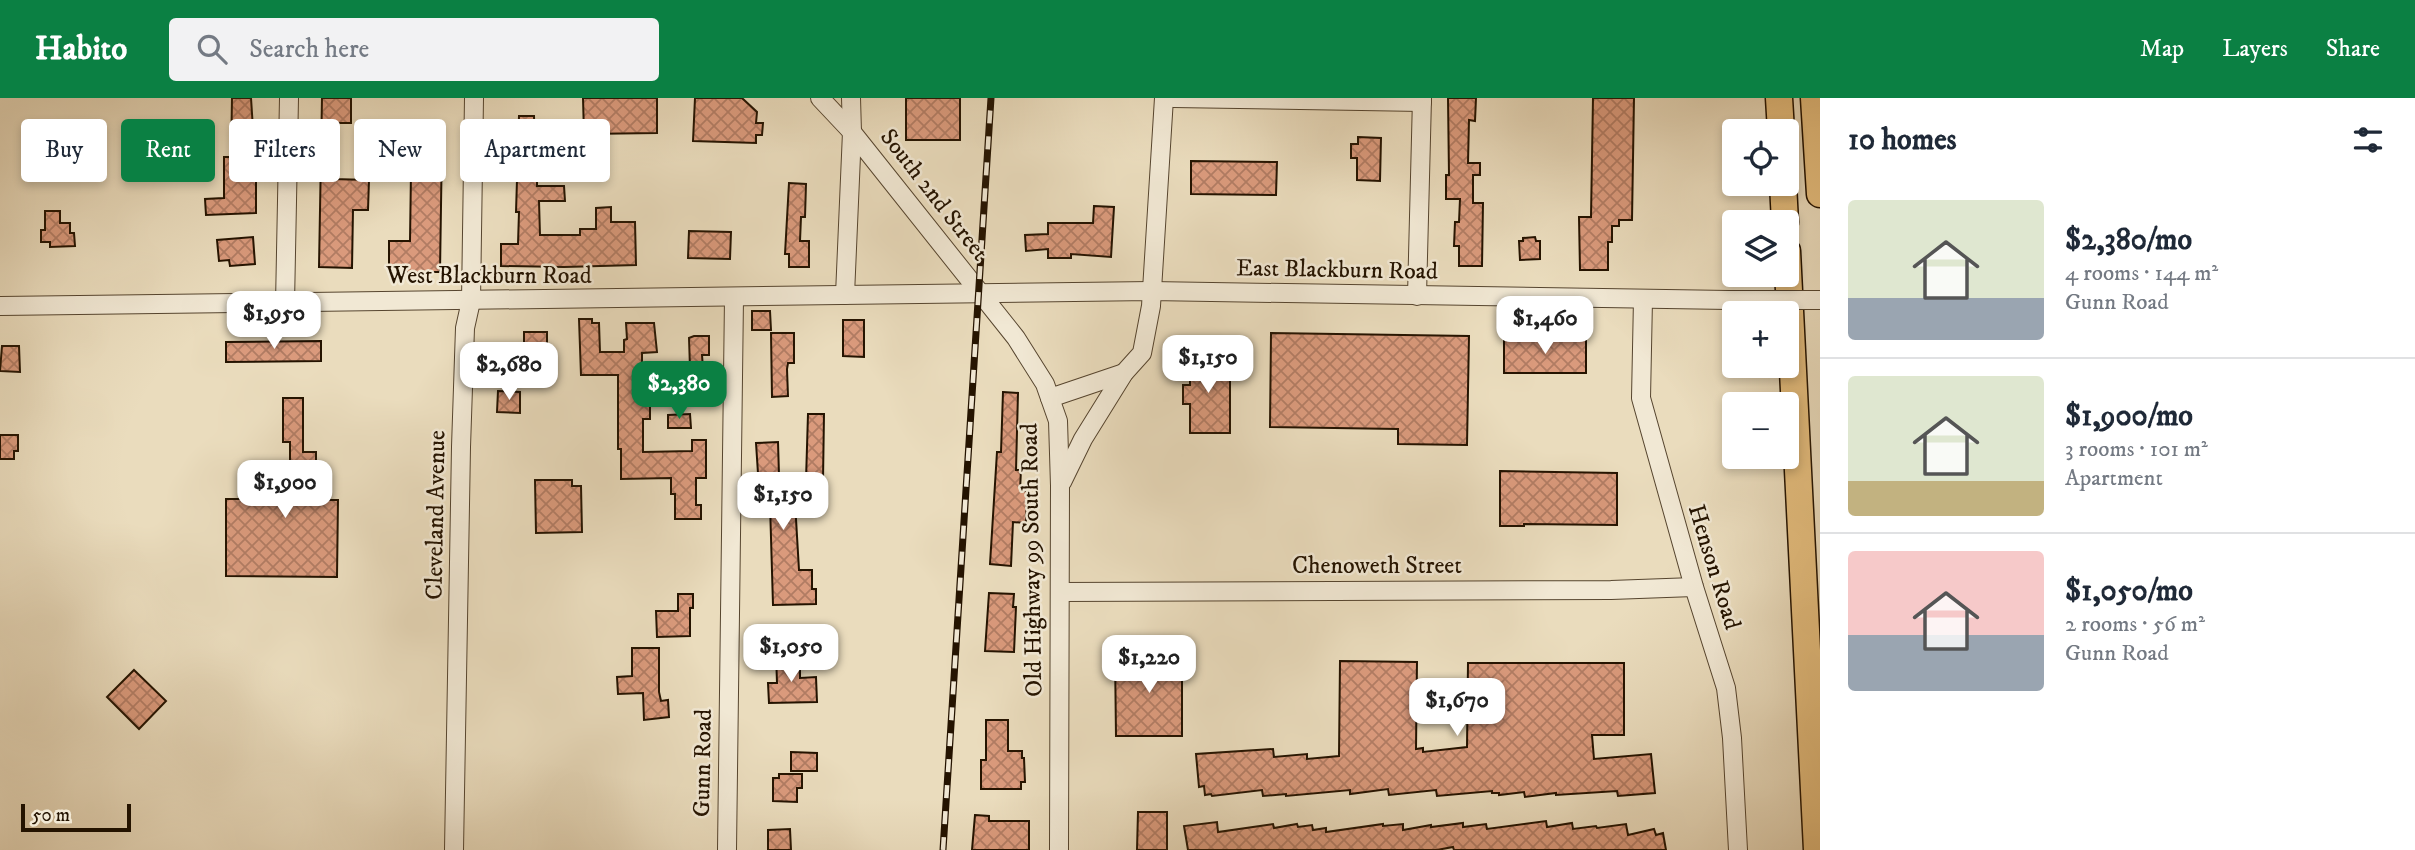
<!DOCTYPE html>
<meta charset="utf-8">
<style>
body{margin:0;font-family:"IM FELL DW Pica",serif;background:#f2f2f3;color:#1f2937;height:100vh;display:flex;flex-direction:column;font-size:26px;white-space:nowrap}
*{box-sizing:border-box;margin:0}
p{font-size:23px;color:#747a83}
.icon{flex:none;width:38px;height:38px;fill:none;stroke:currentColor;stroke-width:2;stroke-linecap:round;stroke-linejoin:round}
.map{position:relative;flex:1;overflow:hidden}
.panel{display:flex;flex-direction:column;background:#fff;width:595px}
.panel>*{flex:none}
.top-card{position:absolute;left:21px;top:21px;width:665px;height:63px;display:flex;gap:14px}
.buttons{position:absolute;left:1722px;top:21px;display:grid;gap:14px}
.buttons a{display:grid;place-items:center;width:77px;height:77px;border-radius:7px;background:#fff;box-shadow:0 4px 10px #0003;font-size:35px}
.scale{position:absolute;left:21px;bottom:18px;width:110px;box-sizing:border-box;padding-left:7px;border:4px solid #241300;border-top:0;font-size:19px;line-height:24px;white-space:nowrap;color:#241300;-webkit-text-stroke:5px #f1e8d4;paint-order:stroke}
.price{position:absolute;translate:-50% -60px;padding:0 16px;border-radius:14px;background:#fff;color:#222;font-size:23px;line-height:46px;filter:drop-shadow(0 2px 4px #0008)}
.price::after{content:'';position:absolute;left:50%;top:42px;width:21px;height:16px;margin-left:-10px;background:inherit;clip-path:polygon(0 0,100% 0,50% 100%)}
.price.current{background:#0b8043;color:#fff}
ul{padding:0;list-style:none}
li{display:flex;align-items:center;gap:21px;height:175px;padding:0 28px}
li+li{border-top:2px solid #e0e1e3}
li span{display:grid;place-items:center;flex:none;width:196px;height:140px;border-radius:7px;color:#555}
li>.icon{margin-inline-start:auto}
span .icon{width:84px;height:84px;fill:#fffc;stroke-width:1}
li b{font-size:30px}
h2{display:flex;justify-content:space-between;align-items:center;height:84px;padding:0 28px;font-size:30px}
.tag{padding:0 24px;border-radius:7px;background:#fff;box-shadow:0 4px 10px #0003;font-size:24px;line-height:63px}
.tag.current{background:#0b8043;color:#fff}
header{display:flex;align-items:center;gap:42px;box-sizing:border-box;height:98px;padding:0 35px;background:#0b8043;color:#fff}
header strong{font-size:33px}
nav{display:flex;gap:38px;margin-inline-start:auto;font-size:24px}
.search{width:490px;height:63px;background:#f2f2f3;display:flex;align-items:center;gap:18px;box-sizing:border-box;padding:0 24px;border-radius:7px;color:#747a83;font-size:26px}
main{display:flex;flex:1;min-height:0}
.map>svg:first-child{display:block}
</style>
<header>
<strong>Habito</strong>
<div class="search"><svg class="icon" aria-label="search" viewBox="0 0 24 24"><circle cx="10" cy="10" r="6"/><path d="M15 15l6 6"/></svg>Search here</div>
<nav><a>Map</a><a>Layers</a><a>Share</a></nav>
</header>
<main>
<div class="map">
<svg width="1820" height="752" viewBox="0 0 1820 752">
<defs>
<pattern id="building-cross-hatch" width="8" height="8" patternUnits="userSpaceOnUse" patternTransform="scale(1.75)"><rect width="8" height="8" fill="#da9a7c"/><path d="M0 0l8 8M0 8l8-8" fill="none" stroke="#b17c63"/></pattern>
</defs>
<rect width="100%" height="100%" fill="#eadcbd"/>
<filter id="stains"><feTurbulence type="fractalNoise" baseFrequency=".00286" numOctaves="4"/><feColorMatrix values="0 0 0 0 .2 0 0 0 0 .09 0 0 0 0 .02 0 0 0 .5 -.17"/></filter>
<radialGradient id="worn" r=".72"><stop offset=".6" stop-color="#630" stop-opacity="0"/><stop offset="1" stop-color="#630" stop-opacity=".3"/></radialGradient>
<g fill="url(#building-cross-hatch)" stroke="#241300" stroke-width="2">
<path d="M232 0H251L253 31H250L249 59H256V115L206 117 205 101 224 100V59H231Z"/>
<path d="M322 0H351V25H333V81L369 82 368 112H353L352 170 319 169Z"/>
<path d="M583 0H657V35L584 36Z"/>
<path d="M695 0H742L757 14 756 25H763L762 37H756V45L693 43Z"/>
<rect x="906" y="0" width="54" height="42"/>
<path d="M1448 0H1476L1475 23 1469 22 1468 65H1480V77H1473V105H1483L1482 168H1459V148H1454L1455 124H1459L1460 101H1446V77H1449Z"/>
<path d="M1593 0H1634L1632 122H1619V128H1612V144H1608V172H1580L1579 119H1591Z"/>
<path d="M519 18H534L535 52H560L561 63H537V88H564L565 103H539L540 137H580V131H596V110L611 109V124H635L636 167 564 169 501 168V146H518L519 114H516Z"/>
<path d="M1358 39 1381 40 1380 83 1357 82V60H1351V46H1358Z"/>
<path d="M391 42H442L440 174H389V143H410L411 73H391Z"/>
<path d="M1191 63 1277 64 1276 97 1191 96Z"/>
<path d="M789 85 806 86 805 119H801L800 143H809V169H789V156H785Z"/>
<path d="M1094 108 1114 109 1111 159 1071 156V160H1048V151L1026 153 1025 137 1048 136V125H1093Z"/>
<path d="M45 113H60V125H70V135H74L75 148 50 149V144H41V132H45Z"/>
<path d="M689 133 731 134 730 161 688 160Z"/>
<path d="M253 139 255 166 230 168 229 162 219 163 217 142Z"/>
<path d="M1535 139 1536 143H1540V161L1520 162 1519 143H1523V140Z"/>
<path d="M752 213H770L771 232H752Z"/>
<path d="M579 221H592V225H599L600 254H624V242L627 241 626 225H654L657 254 642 255V304H650V321H643V354L692 353V342H706V380H696V407H701V421H675V396H671V380L621 381V351H618V277H581Z"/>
<path d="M843 222H864V259L843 258Z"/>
<rect x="524" y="234" width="23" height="27"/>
<path d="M771 235H794V265H788L787 271 788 298 772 299Z"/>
<path d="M1271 235 1469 238 1467 347 1398 346V331L1270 329Z"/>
<path d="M694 238H709V257H702L703 270H690L689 240Z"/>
<path d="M1521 240 1586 242V275H1504V241Z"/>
<path d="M321 243V263L226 264V244Z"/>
<path d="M2 248H19L20 274 0 273Z"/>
<path d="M1193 253 1199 260 1230 261V335H1190V306H1183V287H1190V269L1183 263Z"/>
<path d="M498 293 520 294V315L497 314Z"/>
<path d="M1003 294 1018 295 1016 372H1021L1020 392 1027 393 1026 425 1013 424 1011 468 990 466 997 354H1001Z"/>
<path d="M283 300H303V354H316V402H338L337 479 226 478V401H269V396H290V344H283Z"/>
<path d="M690 316 691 330H668V317Z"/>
<path d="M808 316H824L823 382H806Z"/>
<path d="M0 337H18V353H14V361H0Z"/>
<path d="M778 344 779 377H784V387H794L799 472H812V491H816V506L773 507 770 406H760L756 345Z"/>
<path d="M1500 373 1617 375V427L1524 426V428H1500Z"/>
<path d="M535 382H572V388H581L582 434 536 435Z"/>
<path d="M989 495 1014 496 1013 509H1016L1014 554 985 553Z"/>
<path d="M678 496H693V510H690V538L657 539 656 513H678Z"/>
<path d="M632 550H659V594L661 603 668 602 669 619 644 622 643 595 618 596 617 579 632 578Z"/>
<path d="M792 554V572H800V580L816 579 817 604 769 605 768 585H777L776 555Z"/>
<path d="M1115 556H1182V638H1116Z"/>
<path d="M1340 563 1417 564 1416 651 1423 650V654L1467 649 1468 565H1624V637H1592L1594 661 1651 656 1655 695 1618 698 1617 693 1556 697V695L1525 699 1524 694 1499 697V695H1492V693L1437 698 1436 692 1389 697 1388 691 1350 696V692L1286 698V696L1263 698 1262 692 1212 698 1211 696 1205 697 1204 688 1199 689 1196 656 1273 651 1274 659 1307 656V661L1339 658Z"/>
<path d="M134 572 166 603 139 631 107 599Z"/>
<path d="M986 622H1008V653H1022V660H1024L1025 684H1021V691H981V662H986Z"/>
<path d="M791 654 817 655V673H791Z"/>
<path d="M779 676H802V690H797V704L773 703V680H779Z"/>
<path d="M1138 714H1167V752H1137Z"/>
<path d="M975 717 989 718V723H1029V752H972Z"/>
<path d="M1546 723 1547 729 1572 725 1573 731 1596 728 1597 730 1626 726 1628 737 1654 731 1656 737 1663 735 1666 752H1454L1453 749 1437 752H1188L1184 728 1217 724 1218 734 1273 726 1274 730 1297 726 1298 729 1312 727 1313 732 1326 730V734L1383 726V728L1403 726V732L1431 727V729L1463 725V729L1486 726 1487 731Z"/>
<path d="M790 731 791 752H768V732Z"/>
</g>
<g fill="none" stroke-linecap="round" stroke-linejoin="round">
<g stroke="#56452f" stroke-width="20">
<g id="minor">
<path d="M820 0 852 34 1016 240 1045 286 1058 323 1060 388 1059 752"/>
<path d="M1173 0 1422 4"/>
<path d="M845 197 852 34 851 0"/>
<path d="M1417 198 1422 0"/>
<path d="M1643 201 1641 300 1694 489 1726 590 1732 640 1738 752"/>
<path d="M285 206 289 0"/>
<path d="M0 208 1151 193 1729 202"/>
<path d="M1050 300 1124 275"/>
<path d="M1062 384 1083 341 1124 275 1142 255 1151 208 1164 0"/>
<path d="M1060 494 1611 492 1694 489"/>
<path d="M454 752 461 349 465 230 471 203 474 0"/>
<path d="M727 752 734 200"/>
</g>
</g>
<g stroke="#241300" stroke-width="29">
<g id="highway">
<path d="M1779 0 1781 33"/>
<path d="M1814 0 1820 96"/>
<path d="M1783 86 1785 124"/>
<path d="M1787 153 1817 752"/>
</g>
</g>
<use href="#minor" stroke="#f1e8d4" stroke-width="18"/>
<use href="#highway" stroke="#e5be7e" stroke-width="26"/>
<g stroke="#241300" stroke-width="7">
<path id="rail" d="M943 752 991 0"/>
</g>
<use href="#rail" stroke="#f1e8d4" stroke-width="4.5" stroke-dasharray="13" stroke-linecap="butt"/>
<g stroke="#56452f" stroke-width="20" stroke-linecap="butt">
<path id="minor-bridge" d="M1729 202H1820"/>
</g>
<use href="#minor-bridge" stroke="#f1e8d4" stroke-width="18"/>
</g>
<g text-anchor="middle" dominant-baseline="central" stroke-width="5" stroke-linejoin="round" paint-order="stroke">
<g font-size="24" fill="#241300" stroke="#f1e8d4">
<text transform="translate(934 97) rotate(52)">South 2nd Street</text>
<text transform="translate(1337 172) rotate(1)">East Blackburn Road</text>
<text x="489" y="178">West Blackburn Road</text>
<text transform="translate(436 417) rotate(-89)">Cleveland Avenue</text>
<text transform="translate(1032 462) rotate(-91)">Old Highway 99 South Road</text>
<text x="1377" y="468">Chenoweth Street</text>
<text transform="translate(1714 469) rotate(73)">Henson Road</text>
<text transform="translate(703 665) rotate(-89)">Gunn Road</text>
</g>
</g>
<rect width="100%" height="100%" filter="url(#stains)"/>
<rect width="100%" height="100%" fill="url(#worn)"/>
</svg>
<div class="buttons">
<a><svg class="icon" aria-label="locate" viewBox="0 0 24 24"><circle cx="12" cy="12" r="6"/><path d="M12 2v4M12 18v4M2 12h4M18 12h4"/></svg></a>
<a><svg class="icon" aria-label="layers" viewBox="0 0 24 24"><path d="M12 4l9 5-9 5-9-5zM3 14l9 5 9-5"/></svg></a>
<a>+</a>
<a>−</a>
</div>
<div class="scale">50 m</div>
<b class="price" style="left:274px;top:253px">$1,950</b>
<b class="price" style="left:1545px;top:258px">$1,460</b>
<b class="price" style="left:1208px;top:297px">$1,150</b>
<b class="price" style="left:509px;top:304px">$2,680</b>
<b class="price current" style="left:679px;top:323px">$2,380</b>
<b class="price" style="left:285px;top:422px">$1,900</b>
<b class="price" style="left:783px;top:434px">$1,150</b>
<b class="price" style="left:791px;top:586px">$1,050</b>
<b class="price" style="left:1149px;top:597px">$1,220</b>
<b class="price" style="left:1457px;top:640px">$1,670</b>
<div class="top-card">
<a class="tag">Buy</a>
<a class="tag current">Rent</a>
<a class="tag">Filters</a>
<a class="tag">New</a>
<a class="tag">Apartment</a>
</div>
</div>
<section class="panel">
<h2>10 homes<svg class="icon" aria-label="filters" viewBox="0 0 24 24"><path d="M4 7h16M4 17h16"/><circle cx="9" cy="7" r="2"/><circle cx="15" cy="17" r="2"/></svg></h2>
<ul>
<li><span style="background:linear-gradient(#dfe7d0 70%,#9aa5b1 0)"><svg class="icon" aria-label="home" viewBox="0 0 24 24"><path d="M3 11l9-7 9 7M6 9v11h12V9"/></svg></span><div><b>$2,380/mo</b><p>4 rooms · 144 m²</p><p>Gunn Road</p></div></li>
<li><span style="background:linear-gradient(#dfe7d0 75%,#c2b280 0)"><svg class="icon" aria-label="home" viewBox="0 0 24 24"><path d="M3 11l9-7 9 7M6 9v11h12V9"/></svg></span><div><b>$1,900/mo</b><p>3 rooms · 101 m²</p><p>Apartment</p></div></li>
<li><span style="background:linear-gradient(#f6c9c9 60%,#9aa5b1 0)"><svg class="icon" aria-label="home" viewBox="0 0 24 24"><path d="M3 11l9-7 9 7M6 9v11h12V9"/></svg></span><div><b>$1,050/mo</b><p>2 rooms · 56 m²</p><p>Gunn Road</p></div></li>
</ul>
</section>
</main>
